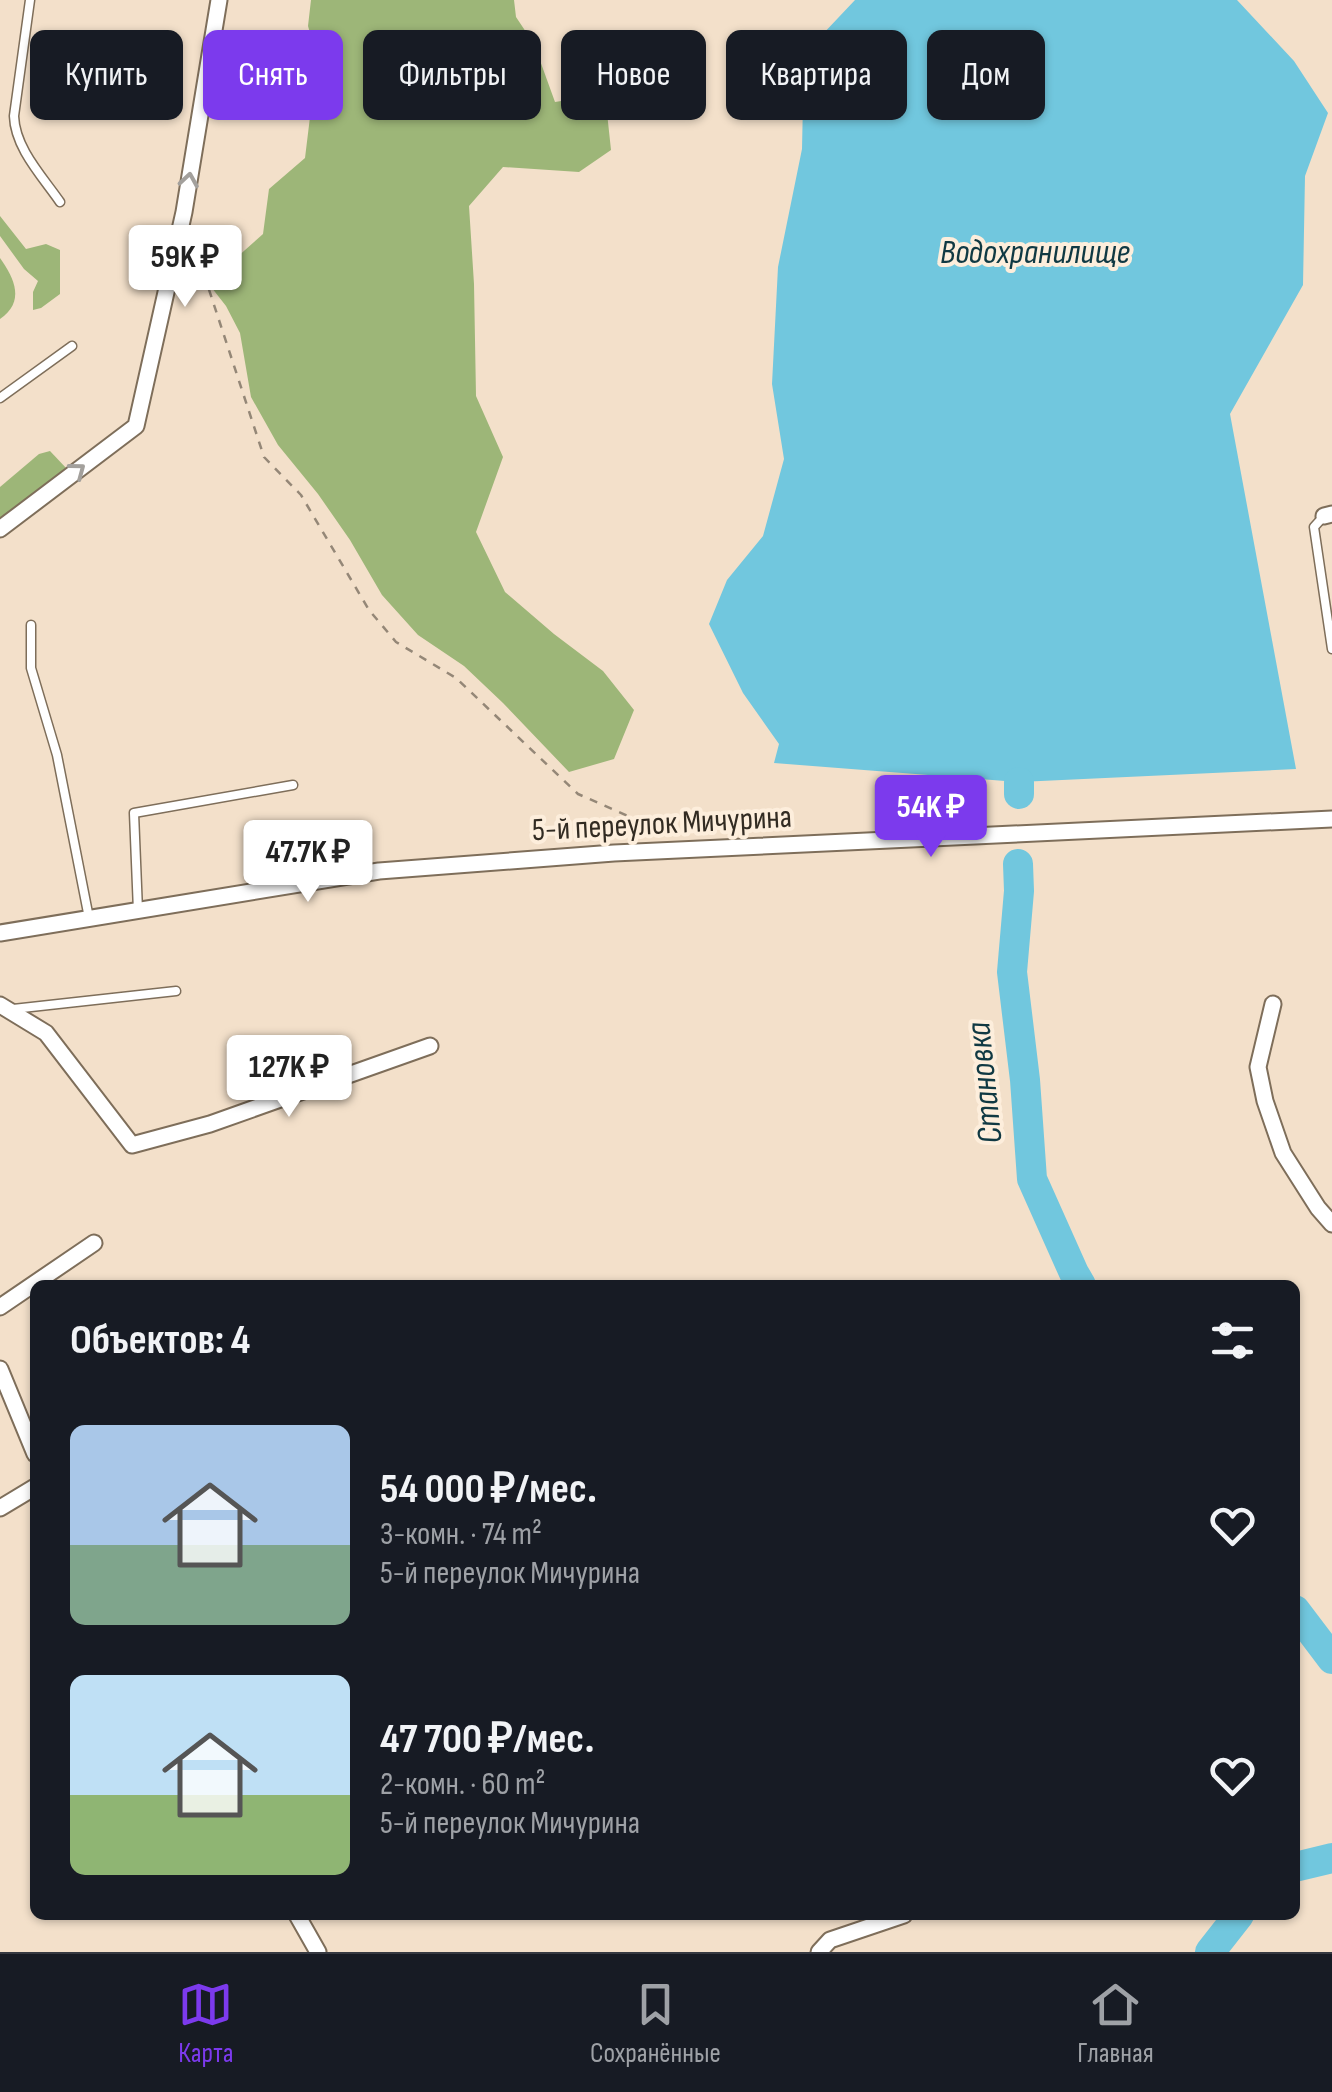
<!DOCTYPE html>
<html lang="ru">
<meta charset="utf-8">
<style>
body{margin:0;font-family:"Sofia Sans Condensed",sans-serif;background:#242831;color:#f1f3f6;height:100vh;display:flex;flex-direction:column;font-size:38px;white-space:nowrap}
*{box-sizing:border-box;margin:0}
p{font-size:32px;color:#9ea1a6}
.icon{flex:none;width:55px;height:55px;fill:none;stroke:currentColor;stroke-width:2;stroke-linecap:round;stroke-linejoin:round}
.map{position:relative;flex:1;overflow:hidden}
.sheet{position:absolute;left:30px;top:1280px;width:1270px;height:640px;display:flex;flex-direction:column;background:#171b24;border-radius:15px;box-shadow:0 2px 8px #0004}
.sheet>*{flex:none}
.banner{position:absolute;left:30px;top:30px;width:1272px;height:90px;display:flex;gap:20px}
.price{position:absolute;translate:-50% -85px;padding:0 22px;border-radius:10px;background:#fff;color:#222;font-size:32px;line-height:65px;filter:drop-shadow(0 2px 5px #0008)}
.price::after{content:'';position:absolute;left:50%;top:60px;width:30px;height:22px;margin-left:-15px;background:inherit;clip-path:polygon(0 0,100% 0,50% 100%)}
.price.on{background:#7c3aed;color:#fff}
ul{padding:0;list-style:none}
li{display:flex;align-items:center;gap:30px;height:250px;padding:0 40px}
li span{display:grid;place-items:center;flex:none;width:280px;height:200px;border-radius:15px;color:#555}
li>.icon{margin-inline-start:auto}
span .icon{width:120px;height:120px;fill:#fffc;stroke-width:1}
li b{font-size:42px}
h2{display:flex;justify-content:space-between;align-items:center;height:120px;padding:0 40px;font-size:42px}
.pill{padding:0 35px;border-radius:15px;background:#171b24;box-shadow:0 2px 8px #0004;font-size:35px;line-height:90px}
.pill.on{background:#7c3aed;color:#fff}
.menu{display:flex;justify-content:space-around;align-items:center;height:140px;border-top:2px solid #363941;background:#171b24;font-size:28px;color:#9ea1a6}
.menu a{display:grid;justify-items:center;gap:5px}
.menu .on{color:#7c3aed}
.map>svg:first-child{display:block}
</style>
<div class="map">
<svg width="1332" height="1952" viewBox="0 0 1332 1952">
<rect width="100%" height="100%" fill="#f3e0ca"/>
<g fill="#9db678">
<path d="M311 0H514L516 17 534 44 555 102 605 94 611 150 579 172 503 167 469 206 474 284 476 396 503 457 476 532 505 592 554 634 603 671 634 710 614 759 569 772 503 703 464 666 418 635 382 595 350 540 318 494 278 445 251 397 240 333 226 306 208 283 263 234 269 189 305 158 310 117 329 100 308 26Z"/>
<path d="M0 216 26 249 46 244 60 250V294L41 308 33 310V292L38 281 24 269 0 236Z"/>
<path d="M0 258C15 279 25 302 0 319Z"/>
<path d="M50 451 67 469 0 519V487L39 454Z"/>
</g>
<path fill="#71c7de" d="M855 0H1237L1294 61 1328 113 1305 176 1303 285 1230 414 1296 769 1019 782 774 763 779 744 743 693 709 624 727 580 763 536 784 459 772 384 778 267 802 149 804 54Z"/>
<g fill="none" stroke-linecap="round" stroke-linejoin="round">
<g stroke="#71c7de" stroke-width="30">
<path d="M1019 794V782"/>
<path d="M1018 864 1019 891 1012 972 1025 1080 1032 1179 1074 1273 1081 1285"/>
<path d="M1295 1610 1332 1659"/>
<path d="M1295 1867 1332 1858"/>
<path d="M1210 1952 1239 1915"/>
</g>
<g stroke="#7e6e5a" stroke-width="11">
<g id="lane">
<path d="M30 0 14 116C15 148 42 176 60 202"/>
<path d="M0 398 72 346"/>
<path d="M1324 516 1314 527 1332 649"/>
<path d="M31 625V668L57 755 89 918"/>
<path d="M138 911 134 813 293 785"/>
<path d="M13 1009 176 991"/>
</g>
</g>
<g stroke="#7e6e5a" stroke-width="19">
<g id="street">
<path d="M1324 516 1332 514"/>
<path d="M0 529 136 426 184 212 219 0"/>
<path d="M0 933 379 871 614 853 1332 819"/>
<path d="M1273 1004 1258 1067 1265 1101 1283 1153 1318 1208 1332 1224"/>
<path d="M0 1005 46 1033 132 1145 210 1124 430 1046"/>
<path d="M0 1307 94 1243"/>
<path d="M0 1369 35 1454"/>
<path d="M0 1508 35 1487"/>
<path d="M297 1915 318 1952"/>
<path d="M819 1952 830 1940 904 1915"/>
</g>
</g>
<path stroke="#948777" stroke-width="2.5" stroke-dasharray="8 8" stroke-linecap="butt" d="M194 244 264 457 301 495 369 610 396 642 456 678 578 794 653 827 656 835"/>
<use href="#lane" stroke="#fff" stroke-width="8"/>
<use href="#street" stroke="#fff" stroke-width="15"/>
</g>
<defs><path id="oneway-chevron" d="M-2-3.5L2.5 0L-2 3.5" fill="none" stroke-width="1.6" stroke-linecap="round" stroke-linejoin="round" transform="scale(2.5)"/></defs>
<g stroke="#a3a09c">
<use href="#oneway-chevron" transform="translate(189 180) rotate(-81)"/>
<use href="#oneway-chevron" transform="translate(78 470) rotate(-37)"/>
</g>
<g text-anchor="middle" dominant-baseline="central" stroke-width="8" stroke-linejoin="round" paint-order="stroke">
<g font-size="32" fill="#322b22" stroke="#fdeedc">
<text transform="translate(662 824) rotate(-3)">5-й переулок Мичурина</text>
</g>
<g font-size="35" font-style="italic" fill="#103943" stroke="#fdeedc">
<text x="1035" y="252">Водохранилище</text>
<text transform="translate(985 1083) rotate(-96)">Становка</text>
</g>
</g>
</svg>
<b class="price" style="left:185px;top:310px">59K ₽</b>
<b class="price on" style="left:931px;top:860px">54K ₽</b>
<b class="price" style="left:308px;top:905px">47.7K ₽</b>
<b class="price" style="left:289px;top:1120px">127K ₽</b>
<div class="banner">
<a class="pill">Купить</a>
<a class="pill on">Снять</a>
<a class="pill">Фильтры</a>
<a class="pill">Новое</a>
<a class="pill">Квартира</a>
<a class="pill">Дом</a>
</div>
<section class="sheet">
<h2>Объектов: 4<svg class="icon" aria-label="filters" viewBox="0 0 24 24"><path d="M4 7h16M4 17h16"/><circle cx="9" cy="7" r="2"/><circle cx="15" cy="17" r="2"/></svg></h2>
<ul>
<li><span style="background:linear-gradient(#a9c7e8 60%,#7fa58c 0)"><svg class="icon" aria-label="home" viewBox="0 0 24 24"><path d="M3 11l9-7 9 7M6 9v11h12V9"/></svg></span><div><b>54 000 ₽/мес.</b><p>3-комн. · 74 m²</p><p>5-й переулок Мичурина</p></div><svg class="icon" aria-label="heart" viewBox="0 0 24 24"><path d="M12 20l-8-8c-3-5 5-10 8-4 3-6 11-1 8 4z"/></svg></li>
<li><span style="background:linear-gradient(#bfe0f5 60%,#8fb573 0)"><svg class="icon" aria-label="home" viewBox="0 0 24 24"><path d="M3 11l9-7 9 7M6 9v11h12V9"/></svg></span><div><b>47 700 ₽/мес.</b><p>2-комн. · 60 m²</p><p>5-й переулок Мичурина</p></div><svg class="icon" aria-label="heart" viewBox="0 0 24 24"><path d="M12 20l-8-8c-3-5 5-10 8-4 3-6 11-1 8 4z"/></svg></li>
</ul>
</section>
</div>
<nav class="menu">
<a class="on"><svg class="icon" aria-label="map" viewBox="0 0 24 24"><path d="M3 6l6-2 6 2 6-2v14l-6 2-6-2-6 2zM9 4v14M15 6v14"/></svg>Карта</a>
<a><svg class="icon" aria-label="saved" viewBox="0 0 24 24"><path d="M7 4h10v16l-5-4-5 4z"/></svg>Сохранённые</a>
<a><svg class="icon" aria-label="home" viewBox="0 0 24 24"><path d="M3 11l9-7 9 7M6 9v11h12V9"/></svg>Главная</a>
</nav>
